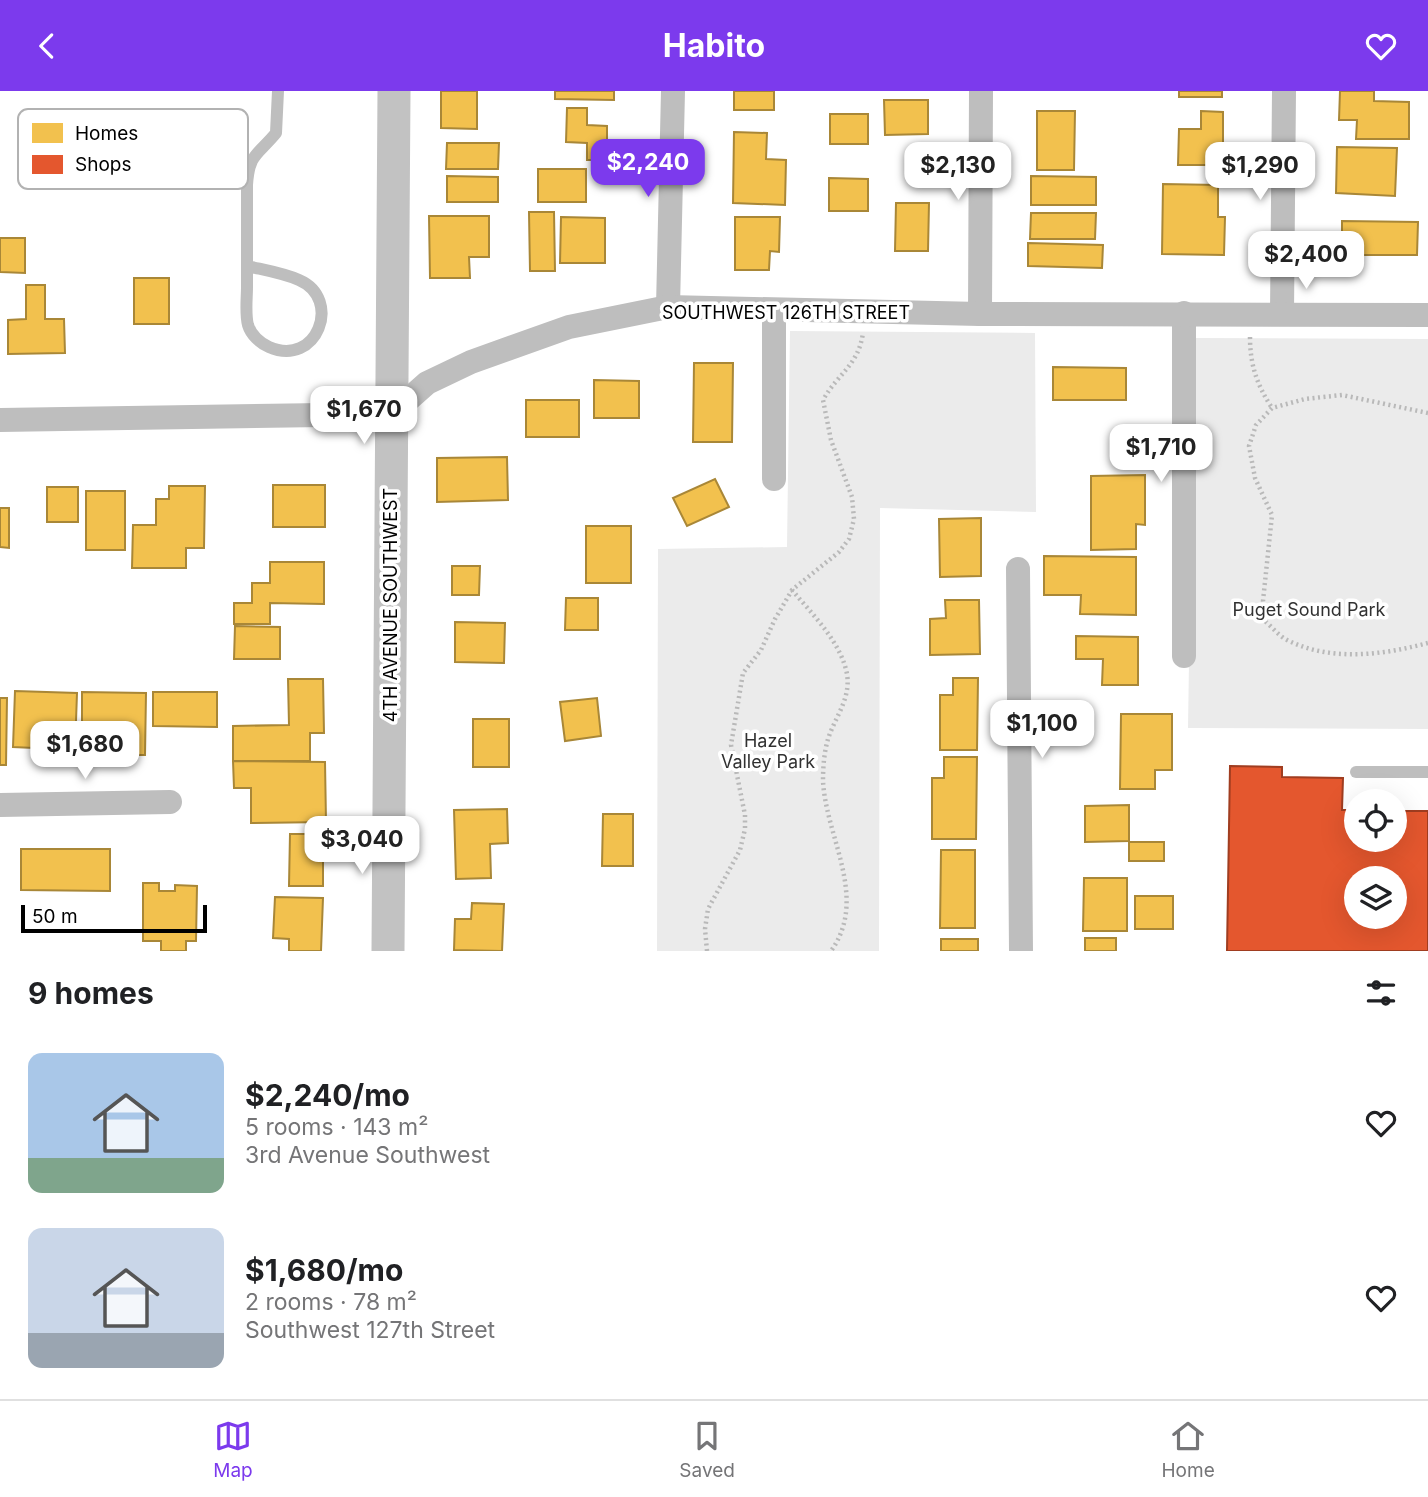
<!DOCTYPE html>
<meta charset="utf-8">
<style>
body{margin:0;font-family:Inter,sans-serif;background:#f2f2f2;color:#202124;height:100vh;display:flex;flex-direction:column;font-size:26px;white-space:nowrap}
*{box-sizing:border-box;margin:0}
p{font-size:23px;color:#757577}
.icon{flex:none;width:38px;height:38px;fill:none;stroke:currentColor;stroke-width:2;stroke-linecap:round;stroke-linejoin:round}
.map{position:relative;height:860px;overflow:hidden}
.side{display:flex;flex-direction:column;background:#fff;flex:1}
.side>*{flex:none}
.controls{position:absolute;left:1344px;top:698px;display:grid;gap:14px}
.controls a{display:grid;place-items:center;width:63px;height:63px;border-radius:50%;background:#fff;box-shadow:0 7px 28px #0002;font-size:35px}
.scale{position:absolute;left:21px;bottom:18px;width:186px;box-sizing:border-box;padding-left:7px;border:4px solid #000;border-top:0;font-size:19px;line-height:24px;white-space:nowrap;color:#000;-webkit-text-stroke:5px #fff;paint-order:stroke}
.price{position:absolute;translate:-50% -60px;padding:0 16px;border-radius:14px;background:#fff;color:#222;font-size:23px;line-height:46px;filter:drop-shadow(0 2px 4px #0008)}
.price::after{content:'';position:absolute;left:50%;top:42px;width:21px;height:16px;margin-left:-10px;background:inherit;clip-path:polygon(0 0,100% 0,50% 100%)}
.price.on{background:#7c3aed;color:#fff}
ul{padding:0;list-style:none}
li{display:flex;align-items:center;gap:21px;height:175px;padding:0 28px}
li span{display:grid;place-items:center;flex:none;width:196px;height:140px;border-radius:14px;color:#555}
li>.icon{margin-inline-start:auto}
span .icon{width:84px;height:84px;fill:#fffc;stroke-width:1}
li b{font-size:30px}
h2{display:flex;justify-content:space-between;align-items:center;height:84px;padding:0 28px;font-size:30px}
header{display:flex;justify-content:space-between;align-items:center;height:91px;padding:0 28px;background:#7c3aed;color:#fff;font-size:32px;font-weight:700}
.tab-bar{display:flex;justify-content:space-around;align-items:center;height:98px;border-top:2px solid #e0e0e0;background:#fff;font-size:19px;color:#757577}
.tab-bar a{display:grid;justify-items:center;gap:4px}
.tab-bar .on{color:#7c3aed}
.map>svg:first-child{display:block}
</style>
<header><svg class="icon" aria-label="back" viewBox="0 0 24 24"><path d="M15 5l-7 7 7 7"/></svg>Habito<svg class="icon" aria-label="heart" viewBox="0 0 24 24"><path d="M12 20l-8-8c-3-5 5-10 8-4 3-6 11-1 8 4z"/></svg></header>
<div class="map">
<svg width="1428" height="860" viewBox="0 0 1428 860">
<rect width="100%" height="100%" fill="#fff"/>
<g fill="#ebebeb">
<path d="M790 240 1035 242 1036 421 880 417 879 860H657L658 458 787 456Z"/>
<path d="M1194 247 1428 248V638L1188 637Z"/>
</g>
<g fill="#f2c14e" stroke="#a98737" stroke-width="2">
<path d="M441 0H477V38L441 37Z"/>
<path d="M555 0H614V9L555 8Z"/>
<rect x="734" y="0" width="40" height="19"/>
<rect x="1179" y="0" width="43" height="6"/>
<path d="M1340 0H1374V10L1409 11V48H1356L1357 29H1339Z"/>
<path d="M884 9H928V43L885 44Z"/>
<path d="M567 17H587V34L607 35V69H587V52L566 51Z"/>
<path d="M1037 20H1075L1074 79H1037Z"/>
<path d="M1201 20 1223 21V74H1178L1179 38H1201Z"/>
<rect x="830" y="23" width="38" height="30"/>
<path d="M734 41 767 42 766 68 786 69 785 114 733 112Z"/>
<path d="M447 52H499L498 78H446Z"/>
<path d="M1337 56 1397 57 1395 105 1336 102Z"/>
<rect x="538" y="78" width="48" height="33"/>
<path d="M447 85 498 86V111H447Z"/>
<path d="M1031 85 1096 86V114H1031Z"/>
<path d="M829 87 868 88V120H829Z"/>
<path d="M1163 93 1218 94V126H1225L1224 164 1162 163Z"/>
<path d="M896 112H929L928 160H895Z"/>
<path d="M529 121H554L555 180H530Z"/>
<path d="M1031 122H1096L1095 148H1030Z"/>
<path d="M429 125H489V166H469L470 187H430Z"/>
<path d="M561 126 605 127V172H560Z"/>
<path d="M735 126H780L779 161 770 160 769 179H735Z"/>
<path d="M1342 130 1418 131 1417 164H1342Z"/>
<path d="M0 147H25V182L0 181Z"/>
<path d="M1028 152 1103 154 1102 177 1028 175Z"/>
<rect x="134" y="187" width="35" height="46"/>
<path d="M26 194H45V228H64L65 262 8 263V229L26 228Z"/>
<path d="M694 272H733L732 351H693Z"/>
<path d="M1053 276 1126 277V309H1053Z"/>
<path d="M594 289 639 290V327H594Z"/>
<rect x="526" y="309" width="53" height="37"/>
<path d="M507 366 508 409 437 411V367Z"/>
<path d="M1145 384V434L1136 433V458L1091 459V385Z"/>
<path d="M715 388 729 416 687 435 673 407Z"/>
<rect x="273" y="394" width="52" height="42"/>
<path d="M169 395H205L204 457H186V477H132L133 434H156V408H169Z"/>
<rect x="47" y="396" width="31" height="35"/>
<rect x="86" y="400" width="39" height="59"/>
<path d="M0 417H9V457L0 456Z"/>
<path d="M981 427V485L940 486 939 428Z"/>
<rect x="586" y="435" width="45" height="57"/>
<path d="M1044 465 1136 466V524L1080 523 1081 504H1044Z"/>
<path d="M270 471H324V513L270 512V533H234V512H252V492H270Z"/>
<path d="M452 475H480L479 504H452Z"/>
<path d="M566 507H598V539H565Z"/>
<path d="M945 509H979L980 563 930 564V528L946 527Z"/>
<path d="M455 531 505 532 504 572 455 571Z"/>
<path d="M235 535 280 536V568H234Z"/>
<path d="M1076 545 1138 546V594H1102L1103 568H1076Z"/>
<path d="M953 587H978L977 659H940V604H953Z"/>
<path d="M288 588H323L324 642H310V670H233V635L289 634Z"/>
<path d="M15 600 77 602 75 658H55V639L35 638 34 657 13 656Z"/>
<path d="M82 601 146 602 145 664H124L125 634 103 633V664H82Z"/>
<path d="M153 601H217V636L153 635Z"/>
<path d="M0 607H7L6 674H0Z"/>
<path d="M597 607 601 645 565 650 560 611Z"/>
<path d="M1121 623H1172V679H1155V698H1120Z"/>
<rect x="473" y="628" width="36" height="48"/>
<path d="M944 666H977L976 748H932V687H944Z"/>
<path d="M233 670 325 671 326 731 251 732V697H234Z"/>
<path d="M1129 714V750L1085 751V715Z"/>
<path d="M507 718 508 752 490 753 491 787 456 788 454 719Z"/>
<path d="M603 723H633V775H602Z"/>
<path d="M290 743H323V795H289Z"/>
<rect x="1129" y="751" width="35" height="19"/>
<path d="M21 758H110V800L21 799Z"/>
<path d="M941 759H975V837H940Z"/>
<path d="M1084 787H1127V840H1083Z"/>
<path d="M143 792H159V800H175V794L197 795 196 850H186V860H161V850H143Z"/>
<rect x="1135" y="805" width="38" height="33"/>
<path d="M275 806 323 807 321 860H289V848L273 847Z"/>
<path d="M472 812 504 813 502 860 454 859 455 828H471Z"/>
<rect x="1085" y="847" width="31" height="13"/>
<rect x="941" y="848" width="37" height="12"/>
</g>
<path fill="#e4572e" stroke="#a03d20" stroke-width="2" fill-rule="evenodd" d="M1230 675 1282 676V686L1343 687 1342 719H1356V749H1395V720H1428V860H1227ZM1356 788H1395V826H1356Z"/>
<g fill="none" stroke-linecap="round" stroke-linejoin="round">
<g stroke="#b9b9b9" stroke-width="4.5" stroke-dasharray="2 3.5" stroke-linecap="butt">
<path d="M1250 246C1250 274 1257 294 1272 317"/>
<path d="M1428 322 1342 304 1305 308 1272 317 1256 334 1249 355 1255 387 1272 424 1263 510 1266 531C1272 536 1279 545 1287 549 1331 571 1382 564 1428 552"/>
<path d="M792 499C812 523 841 551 847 583 851 608 835 626 828 648 824 662 823 676 823 690 826 747 869 807 831 860"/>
<path d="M707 860 705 838 708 818 740 759 745 738V724L731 654 743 582 761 559 775 528 792 499 839 461 849 448 854 428 852 406 831 349 823 309C839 281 858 275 863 242"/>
</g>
<g stroke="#bebebe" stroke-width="12">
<path d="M247 175C264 179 283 182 299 189 343 208 317 277 269 256 260 252 251 244 248 234 245 223 247 207 247 196 247 162 247 128 247 94 249 62 258 64 276 42L278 0"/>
<path d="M1356 681H1428"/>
</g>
<g stroke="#bebebe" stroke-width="24">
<path d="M668 216 673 0"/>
<path d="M774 219V388"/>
<path d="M1184 222V565"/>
<path d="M980 223 981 0"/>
<path d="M1282 223 1284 0"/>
<path d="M0 329 392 323 427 292 471 271 569 236 668 216 980 223 1428 224"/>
<path d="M1018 478 1021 860"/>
<path d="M0 714 170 711"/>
</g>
<path stroke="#c2c2c2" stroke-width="33" d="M388 860 394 0"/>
</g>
<g text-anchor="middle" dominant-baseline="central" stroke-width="7" stroke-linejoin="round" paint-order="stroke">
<g font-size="18" fill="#000" stroke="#fff">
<text x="786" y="221">SOUTHWEST 126TH STREET</text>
<text transform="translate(390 514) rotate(-90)">4TH AVENUE SOUTHWEST</text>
</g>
<g font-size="18" fill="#313131" stroke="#fff">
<text x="1309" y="518">Puget Sound Park</text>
<text x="768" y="649">Hazel<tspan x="768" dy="21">Valley Park</tspan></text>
</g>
</g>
<rect x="18" y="18" width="230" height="80" rx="10" fill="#fff" stroke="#b2b2b2" stroke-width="2"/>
<rect x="32" y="32" width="31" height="20" fill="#f2c14e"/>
<rect x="32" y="64" width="31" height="19" fill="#e4572e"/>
<g font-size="19" fill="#000">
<text x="75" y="49">Homes</text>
<text x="75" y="80">Shops</text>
</g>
</svg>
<div class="controls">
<a><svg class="icon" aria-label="locate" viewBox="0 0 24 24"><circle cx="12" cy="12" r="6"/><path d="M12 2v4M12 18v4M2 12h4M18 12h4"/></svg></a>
<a><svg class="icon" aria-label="layers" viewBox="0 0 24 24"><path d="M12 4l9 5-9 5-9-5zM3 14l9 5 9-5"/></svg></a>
</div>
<div class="scale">50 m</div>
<b class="price on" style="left:648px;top:108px">$2,240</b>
<b class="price" style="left:958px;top:111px">$2,130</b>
<b class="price" style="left:1260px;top:111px">$1,290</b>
<b class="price" style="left:1306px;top:200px">$2,400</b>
<b class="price" style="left:364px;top:355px">$1,670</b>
<b class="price" style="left:1161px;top:393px">$1,710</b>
<b class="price" style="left:1042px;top:669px">$1,100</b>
<b class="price" style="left:85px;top:690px">$1,680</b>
<b class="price" style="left:362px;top:785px">$3,040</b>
</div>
<section class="side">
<h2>9 homes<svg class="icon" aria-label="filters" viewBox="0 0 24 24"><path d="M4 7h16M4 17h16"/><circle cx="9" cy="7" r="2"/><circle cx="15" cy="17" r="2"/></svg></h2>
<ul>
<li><span style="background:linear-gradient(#a9c7e8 75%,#7fa58c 0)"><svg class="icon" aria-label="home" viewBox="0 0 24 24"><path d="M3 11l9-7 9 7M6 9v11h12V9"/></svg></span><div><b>$2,240/mo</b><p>5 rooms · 143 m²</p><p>3rd Avenue Southwest</p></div><svg class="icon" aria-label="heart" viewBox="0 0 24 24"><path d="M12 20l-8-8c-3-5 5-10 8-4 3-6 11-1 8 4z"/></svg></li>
<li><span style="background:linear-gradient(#c9d6e8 75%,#9aa5b1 0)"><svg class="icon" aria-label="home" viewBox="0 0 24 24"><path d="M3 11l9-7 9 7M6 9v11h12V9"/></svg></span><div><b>$1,680/mo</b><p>2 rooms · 78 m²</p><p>Southwest 127th Street</p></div><svg class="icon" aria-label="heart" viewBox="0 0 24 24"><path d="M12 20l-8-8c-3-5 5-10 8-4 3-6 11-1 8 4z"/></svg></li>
</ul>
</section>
<nav class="tab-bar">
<a class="on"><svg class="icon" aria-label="map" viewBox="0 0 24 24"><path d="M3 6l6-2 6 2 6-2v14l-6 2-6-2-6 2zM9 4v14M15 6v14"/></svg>Map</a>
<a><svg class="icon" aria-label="saved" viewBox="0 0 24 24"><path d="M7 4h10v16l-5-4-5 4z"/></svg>Saved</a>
<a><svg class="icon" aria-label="home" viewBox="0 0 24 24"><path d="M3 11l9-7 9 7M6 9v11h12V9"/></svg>Home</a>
</nav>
